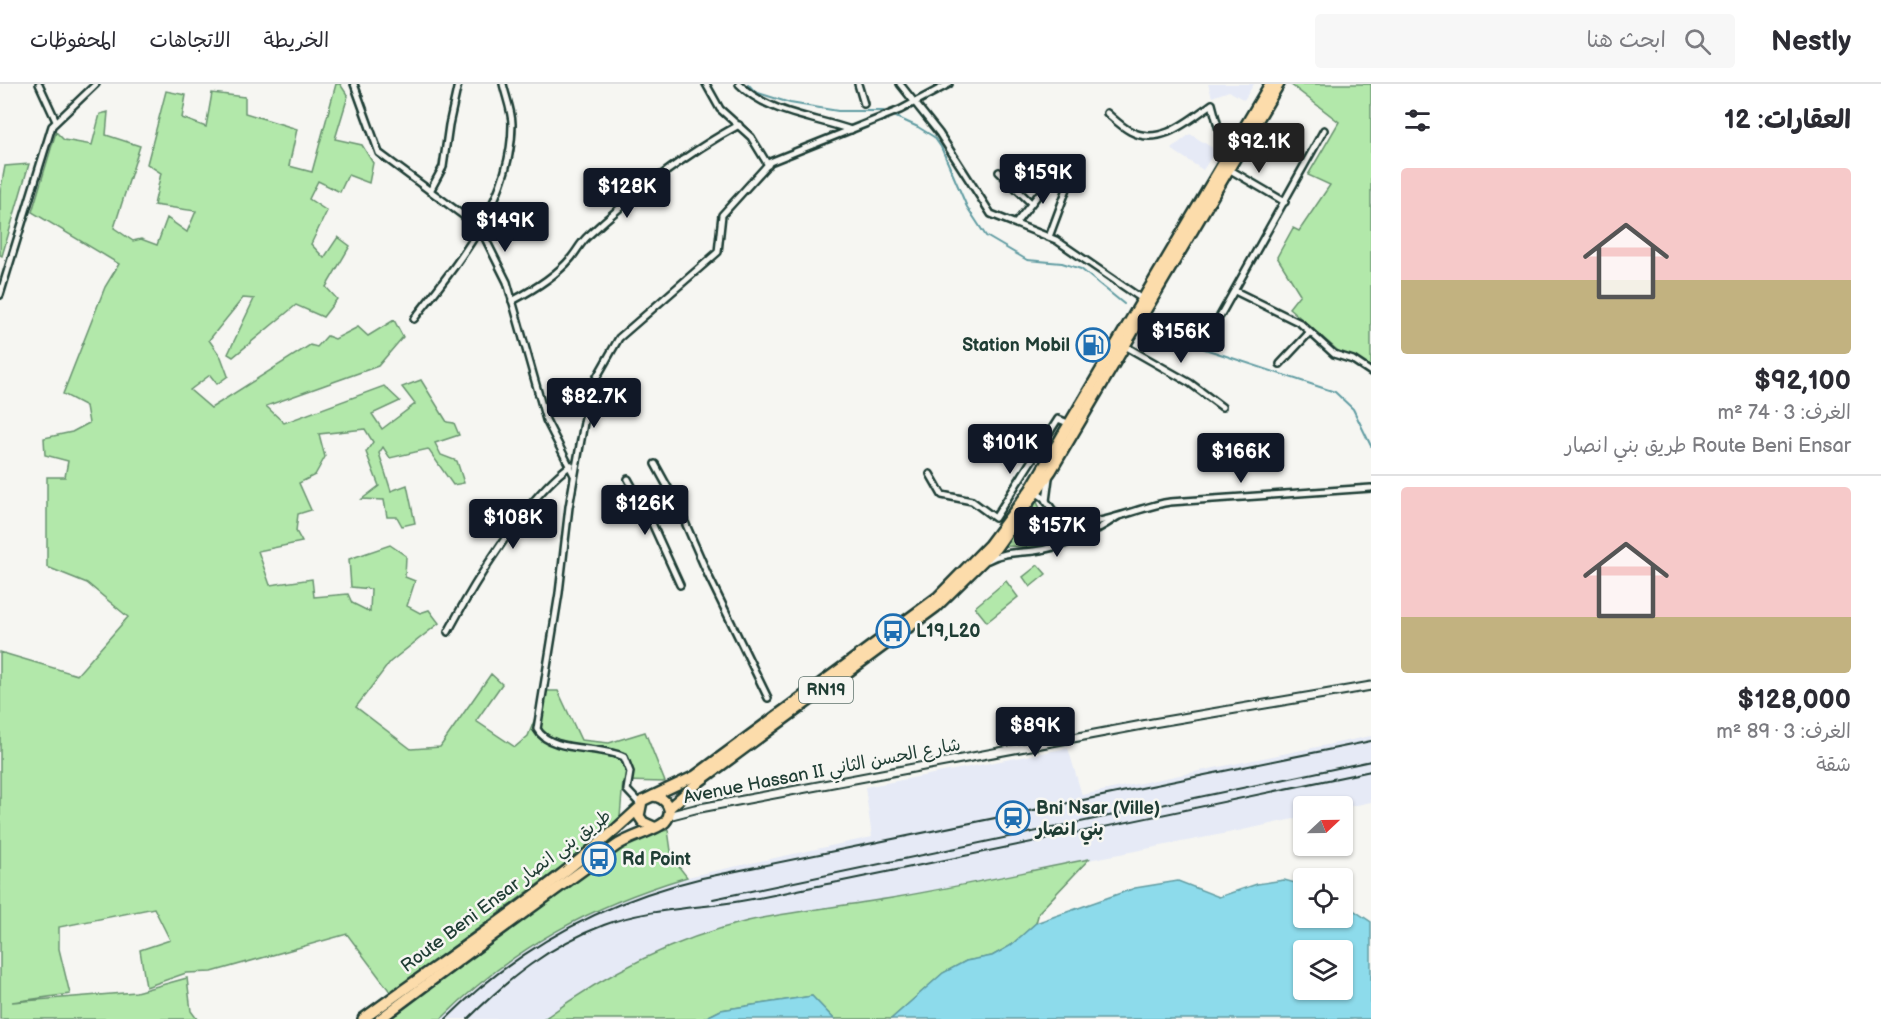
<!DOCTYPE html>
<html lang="ar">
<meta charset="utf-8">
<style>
body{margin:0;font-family:"Balsamiq Sans","Playpen Sans Arabic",sans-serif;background:#f7f7f7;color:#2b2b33;direction:rtl;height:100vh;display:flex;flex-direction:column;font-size:22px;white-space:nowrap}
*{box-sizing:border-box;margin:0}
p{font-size:20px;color:#7c7c81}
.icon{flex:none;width:33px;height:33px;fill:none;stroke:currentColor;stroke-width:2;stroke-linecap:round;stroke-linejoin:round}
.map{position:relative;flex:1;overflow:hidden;direction:ltr}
.panel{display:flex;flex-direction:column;background:#fff;width:510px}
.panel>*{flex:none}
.needle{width:39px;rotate:68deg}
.tools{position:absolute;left:1293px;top:712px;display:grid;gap:12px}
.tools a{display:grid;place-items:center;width:60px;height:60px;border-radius:6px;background:#fff;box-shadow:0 2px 4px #0004;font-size:30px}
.price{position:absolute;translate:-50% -51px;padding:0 14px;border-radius:6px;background:#111827;color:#fff;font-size:20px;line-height:39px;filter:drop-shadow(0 2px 3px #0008)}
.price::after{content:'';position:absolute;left:50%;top:36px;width:18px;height:14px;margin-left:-9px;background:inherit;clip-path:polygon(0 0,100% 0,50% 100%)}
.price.on{background:#222;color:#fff}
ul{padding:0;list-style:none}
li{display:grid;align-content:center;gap:12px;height:318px;padding:0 30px}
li+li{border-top:2px solid #e1e1e2}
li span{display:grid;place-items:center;height:186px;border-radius:6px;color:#555}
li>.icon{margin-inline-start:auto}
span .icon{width:108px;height:108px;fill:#fffc;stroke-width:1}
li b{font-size:26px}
h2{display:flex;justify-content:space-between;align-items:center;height:72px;padding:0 30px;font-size:26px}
header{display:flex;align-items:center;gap:36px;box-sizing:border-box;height:84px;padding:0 30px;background:#fff;border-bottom:2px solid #e1e1e2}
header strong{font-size:28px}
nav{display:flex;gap:33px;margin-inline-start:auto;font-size:21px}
.search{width:420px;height:54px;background:#f7f7f7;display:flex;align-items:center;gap:15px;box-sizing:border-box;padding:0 21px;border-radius:6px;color:#7c7c81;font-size:22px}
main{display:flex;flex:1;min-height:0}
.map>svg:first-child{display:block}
</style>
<header>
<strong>Nestly</strong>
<div class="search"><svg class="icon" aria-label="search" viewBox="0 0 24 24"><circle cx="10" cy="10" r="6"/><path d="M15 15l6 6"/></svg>ابحث هنا</div>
<nav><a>الخريطة</a><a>الاتجاهات</a><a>المحفوظات</a></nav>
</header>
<main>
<section class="panel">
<h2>العقارات: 12<svg class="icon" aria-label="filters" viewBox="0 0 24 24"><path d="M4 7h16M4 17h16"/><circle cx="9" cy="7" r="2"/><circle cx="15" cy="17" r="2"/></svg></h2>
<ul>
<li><span style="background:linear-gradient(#f6c9c9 60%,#c2b280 0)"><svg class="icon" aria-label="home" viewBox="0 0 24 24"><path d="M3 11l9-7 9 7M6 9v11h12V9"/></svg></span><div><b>$92,100</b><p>الغرف: 3 · 74 m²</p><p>Route Beni Ensar طريق بني انصار</p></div></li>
<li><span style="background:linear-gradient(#f6c9c9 70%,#c2b280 0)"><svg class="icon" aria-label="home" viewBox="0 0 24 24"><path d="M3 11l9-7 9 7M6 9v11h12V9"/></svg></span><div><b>$128,000</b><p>الغرف: 3 · 89 m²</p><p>شقة</p></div></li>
</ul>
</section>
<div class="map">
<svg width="1371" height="935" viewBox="0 0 1371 935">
<rect width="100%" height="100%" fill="#f6f6f2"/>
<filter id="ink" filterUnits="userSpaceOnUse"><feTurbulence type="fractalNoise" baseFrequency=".0167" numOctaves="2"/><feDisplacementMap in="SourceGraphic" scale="12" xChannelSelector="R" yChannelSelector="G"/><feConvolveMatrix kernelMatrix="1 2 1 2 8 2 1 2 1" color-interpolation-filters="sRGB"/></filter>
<g filter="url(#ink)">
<g fill="#e6eaf6">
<path d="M1208 0H1254L1244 16 1229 7 1212 13Z"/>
<path d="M1190 50 1216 66 1203 86 1171 65Z"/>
<path d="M1371 652V718L1343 724 1304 723 1303 733 1238 747 894 814 748 837 695 853 649 872 607 893 544 935H441L508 876 571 838 618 815 687 793 872 753 865 703 1068 664 1082 711Z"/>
</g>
<g fill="#b2e8aa" stroke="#68926f" stroke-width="1.5">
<path d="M336 0H340L348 12 335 55 362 61 373 79 369 99 348 91 340 108 318 97 309 115 327 127 311 160 324 174 338 153 350 162 326 203 337 215 323 233 296 221 233 273 228 270 254 215 243 214 209 256 221 273 228 292 217 300 210 291 190 306 211 324 310 261 317 263 327 252 335 255 358 243 368 252 394 236 403 253 378 282 266 322 284 339 384 302 400 317 372 330 382 345 415 320 402 303 421 296 447 338 454 339 459 351 435 359 441 371 457 377 464 399 453 401 428 365 390 374 383 363 379 369 391 407 407 401 415 439 402 442 397 433H387L384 416 362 415 379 402 366 368 373 358 365 345 319 350 325 373 315 391 299 399 311 426 298 430 296 447 302 458 258 467 270 501 312 495 314 513 348 510 352 519 370 528 371 505 351 503 349 475 390 461 406 472 405 493 415 497 407 522 420 529 429 526 439 539 390 578 356 623 411 665 440 663 491 590 502 600 476 637 515 663 528 652 546 607H558L581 656 609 659 645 648 665 698 623 697 620 733 584 766 391 909 347 850 212 888 186 889 146 903 140 866 170 856 154 824 59 843V865L70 910 12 918 136 908 187 894 191 927 197 935H0V568L77 591 128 533 87 499 47 483V393H65L68 377 45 371 44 354 72 348 89 339 86 322 63 310 105 203 119 180 32 128 56 48 64 56 92 61 100 30 108 28 106 51 140 62 114 144 133 157 141 155 157 161 167 134 187 148 196 127 154 121 161 89 147 80 166 7 186 11 182 34 206 43 212 9 245 13V29L297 45 289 82 312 88Z"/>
<path d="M1290 0H1371V285L1352 279 1289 224 1300 210 1277 173 1293 144 1299 147 1330 101 1308 91 1339 38Z"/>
<path d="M29 80 2 172 0 171V109L5 82Z"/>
<path d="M1036 415C1046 443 1059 450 1088 442L1089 446 1040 463 1002 462Z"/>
<path d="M1038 481 1046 490 1030 503 1023 493Z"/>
<path d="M1006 497 1018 513 987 538 975 523Z"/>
<path d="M668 746 672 774 687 793C591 822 513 863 441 935H386L599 775 644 751Z"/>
<path d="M1089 775 1039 828 1036 839 1010 862 992 872 966 877 943 889 891 935H834L812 912 721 926 703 935H544C605 890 674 855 748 837 795 827 844 822 892 814 958 803 1023 788 1089 775Z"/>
</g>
<g fill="#8ddbeb" stroke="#619ca2" stroke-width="1.5" fill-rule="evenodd">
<path d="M1284 796 1303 801 1304 834H1342L1343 819 1371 838V935H891L943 889 966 877 992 872 1010 862 1036 839 1135 804 1178 797 1219 813 1257 800ZM1304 867H1342V906H1304Z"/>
<path d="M812 912 834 935H703L721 926Z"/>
</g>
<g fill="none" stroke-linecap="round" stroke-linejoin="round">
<g stroke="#619ca2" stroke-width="2">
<path d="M748 0 755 8 790 19 838 27H883L918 43 934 53 941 63 967 123 986 152 1027 176 1062 179 1081 185 1124 220"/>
<path d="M1151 236 1205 265 1335 308 1353 325 1371 362"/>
</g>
<g stroke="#1f3d34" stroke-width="10">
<g id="minor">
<path d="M39 0 56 37"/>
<path d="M354 0 379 69 480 144 507 198 546 336 574 391"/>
<path d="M706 0 720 25 751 53 768 81"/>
<path d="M739 0C767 29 814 33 851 46"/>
<path d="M858 0 864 20"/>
<path d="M900 0 939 49 991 130 1056 156 1145 217"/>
<path d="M1107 29C1114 35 1122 43 1130 47 1160 63 1188 37 1212 20L1219 46 1230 68"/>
<path d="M1227 84 1285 118"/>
<path d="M999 88 1030 118"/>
<path d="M430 107 443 83 449 41 458 0"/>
<path d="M1016 139 1054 91 1068 102 1049 153"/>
<path d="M1235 207 1300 239 1334 270 1353 276 1371 288"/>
<path d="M0 211 52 42 96 0"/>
<path d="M512 217C533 206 556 192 571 174 577 167 581 158 588 152 630 113 688 68 739 41"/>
<path d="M1220 232 1324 46"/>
<path d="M414 235C457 180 512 115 512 40 512 28 506 13 503 0"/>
<path d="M1125 262 1190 299 1222 323"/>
<path d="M1280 280 1309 249"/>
<path d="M655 380 677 420 708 491 768 614"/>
<path d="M930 390 942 411 972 417 995 434 1058 335 1068 339"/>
<path d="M628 395 650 435 680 501"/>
<path d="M1034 407 1044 414 1059 435C1087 450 1139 422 1170 418L1371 404"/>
<path d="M1046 417 1049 394"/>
<path d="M988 476C1003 468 1018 469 1034 467 1064 463 1092 450 1117 433"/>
<path d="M448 548C474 499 527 412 571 381"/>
<path d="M640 720 627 706 630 688 624 673C599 661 550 669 537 645L559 509 569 423 590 305 619 254 718 168 722 131 770 78 900 26 949 0"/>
</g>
</g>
<g stroke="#1f3d34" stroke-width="11">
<path id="tertiary" d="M668 732 695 725 1153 639 1371 602"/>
</g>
<g stroke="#1f3d34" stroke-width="14">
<g id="trunk">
<path d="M669 724 700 697 936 523 996 464 1051 387 1279 0"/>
<path d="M654 743 643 738 639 732 642 717 695 692 938 513 989 461 1030 406 1270 0"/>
<path d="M363 935C456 867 555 803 639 724"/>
<path d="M380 935C458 876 537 819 616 762 628 753 657 746 665 738 675 727 666 713 653 712"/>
</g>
</g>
<use href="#minor" stroke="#f6f6f2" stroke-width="5"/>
<use href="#tertiary" stroke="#f6f6f2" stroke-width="7"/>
<use href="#trunk" stroke="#fcdcab" stroke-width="9"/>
<g stroke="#1f3d34" stroke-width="2">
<path d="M713 815 1371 677"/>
<path d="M446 935C518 863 602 818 702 794L1371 657"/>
<path d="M468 935C509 894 549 862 604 841 646 825 691 825 735 818 770 813 804 804 838 798 1016 762 1193 724 1371 687"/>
</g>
</g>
</g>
<defs>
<g id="fuel-ring" transform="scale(1.725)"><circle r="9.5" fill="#f6f6f2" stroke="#1f6fb2" stroke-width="1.5"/><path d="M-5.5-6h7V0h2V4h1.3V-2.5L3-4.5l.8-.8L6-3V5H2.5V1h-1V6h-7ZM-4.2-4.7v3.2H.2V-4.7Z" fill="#1f6fb2"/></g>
<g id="bus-ring" transform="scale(1.725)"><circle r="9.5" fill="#f6f6f2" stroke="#1f6fb2" stroke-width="1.5"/><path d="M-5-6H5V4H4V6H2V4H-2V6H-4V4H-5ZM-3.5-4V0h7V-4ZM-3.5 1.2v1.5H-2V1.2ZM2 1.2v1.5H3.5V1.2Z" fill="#1f6fb2"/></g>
<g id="station-ring" transform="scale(1.725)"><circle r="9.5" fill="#f6f6f2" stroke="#1f6fb2" stroke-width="1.5"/><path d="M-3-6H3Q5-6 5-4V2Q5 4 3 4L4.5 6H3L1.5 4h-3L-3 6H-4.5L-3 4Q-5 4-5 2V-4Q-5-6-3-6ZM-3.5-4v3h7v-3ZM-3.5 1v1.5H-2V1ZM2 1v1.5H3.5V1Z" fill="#1f6fb2"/></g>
</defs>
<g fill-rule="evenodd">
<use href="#fuel-ring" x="1093" y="261"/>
<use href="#bus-ring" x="893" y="547"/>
<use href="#station-ring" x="1013" y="734"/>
<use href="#bus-ring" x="599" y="775"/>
</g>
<g text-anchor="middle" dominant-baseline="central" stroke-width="5" stroke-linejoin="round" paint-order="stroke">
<rect fill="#f6f6f2" stroke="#60746d" stroke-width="1.5" x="799" y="593" width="54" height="26" rx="4.5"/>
<g font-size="16" font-weight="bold" fill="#1f3d34">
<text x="826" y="606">RN19</text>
</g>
<g font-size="18" font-weight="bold" fill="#1f3d34" stroke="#f6f6f2" text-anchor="start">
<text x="1070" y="261" text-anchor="end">Station Mobil</text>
<text x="916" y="547">L19,L20</text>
<text x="1036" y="724">Bni Nsar (Ville)<tspan x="1036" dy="21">بني انصار</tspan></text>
<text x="622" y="775">Rd Point</text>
</g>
<g font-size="18" fill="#1f3d34" stroke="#f6f6f2">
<text transform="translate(822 687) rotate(-11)">Avenue Hassan II شارع الحسن الثاني</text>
<text transform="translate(506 807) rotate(-37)">Route Beni Ensar طريق بني انصار</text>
</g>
</g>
</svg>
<div class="tools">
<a><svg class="needle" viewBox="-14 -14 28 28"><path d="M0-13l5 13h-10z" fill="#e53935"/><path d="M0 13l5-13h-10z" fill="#7c7c81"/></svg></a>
<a><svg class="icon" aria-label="locate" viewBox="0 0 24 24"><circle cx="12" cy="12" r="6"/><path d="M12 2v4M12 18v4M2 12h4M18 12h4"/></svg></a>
<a><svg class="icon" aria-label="layers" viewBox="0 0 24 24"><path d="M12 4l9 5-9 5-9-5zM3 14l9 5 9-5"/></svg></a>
</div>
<b class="price on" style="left:1259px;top:90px">$92.1K</b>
<b class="price" style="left:1043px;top:121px">$159K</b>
<b class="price" style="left:627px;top:135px">$128K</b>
<b class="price" style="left:505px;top:169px">$149K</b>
<b class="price" style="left:1181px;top:280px">$156K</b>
<b class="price" style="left:594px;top:345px">$82.7K</b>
<b class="price" style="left:1010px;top:391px">$101K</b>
<b class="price" style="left:1241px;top:400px">$166K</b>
<b class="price" style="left:645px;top:452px">$126K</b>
<b class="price" style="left:513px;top:466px">$108K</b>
<b class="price" style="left:1057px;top:474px">$157K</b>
<b class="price" style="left:1035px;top:674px">$89K</b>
</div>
</main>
